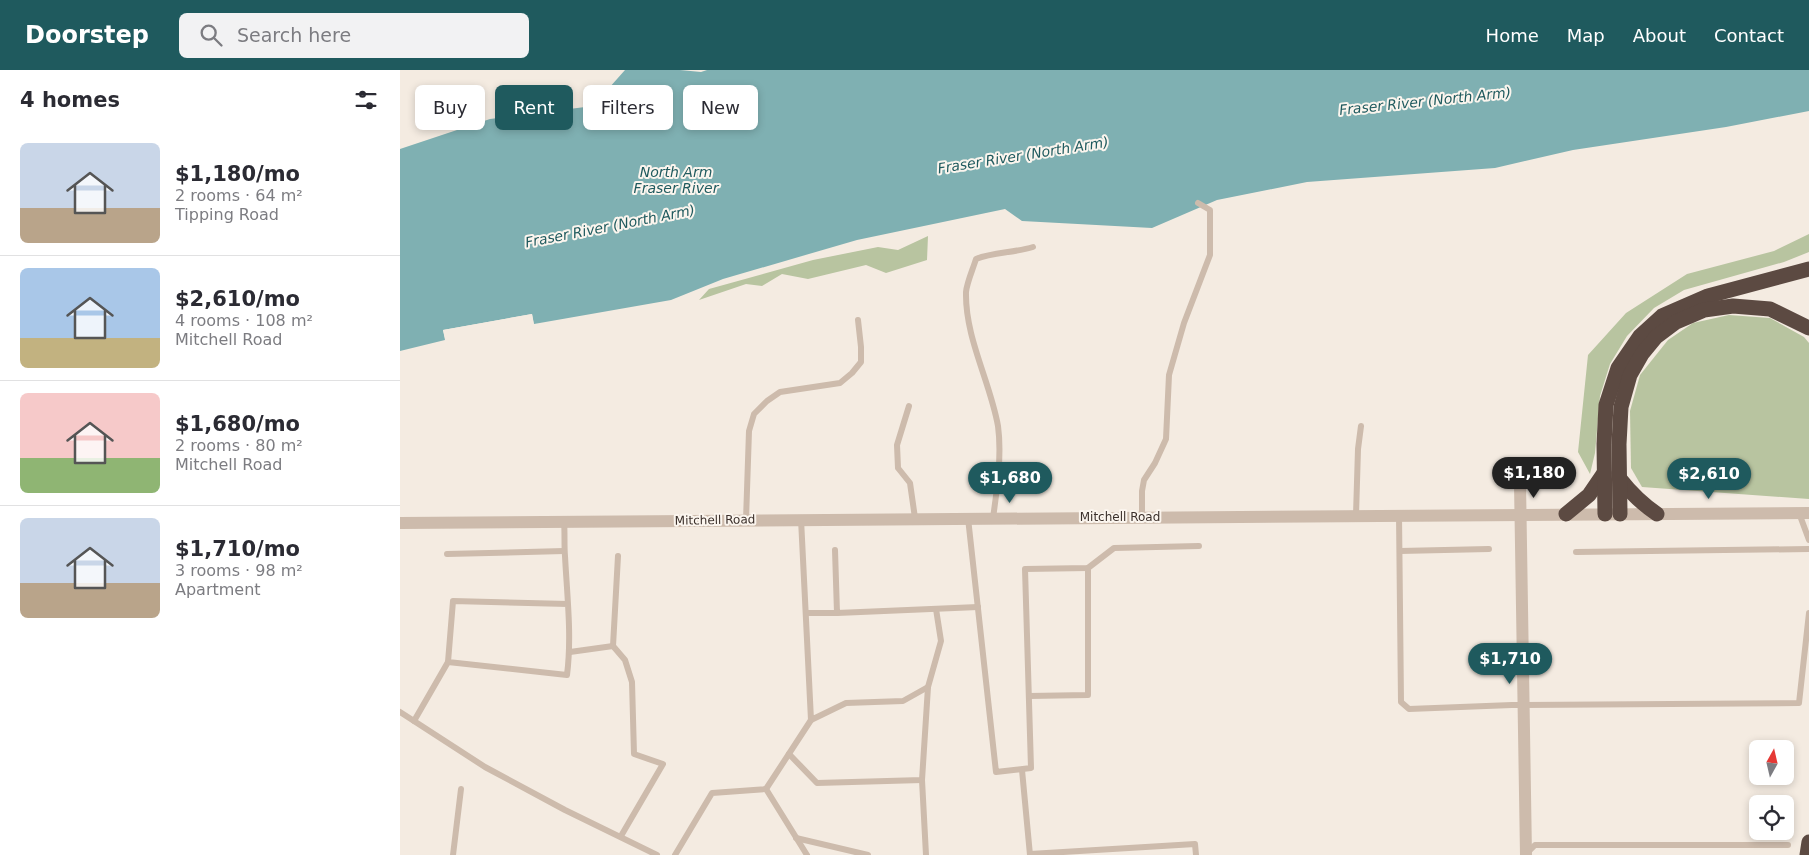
<!DOCTYPE html>
<meta charset="utf-8">
<style>
body{margin:0;font-family:"DejaVu Sans",sans-serif;background:#f2f2f3;color:#2b2b33;height:100vh;display:flex;flex-direction:column;font-size:19px;white-space:nowrap}
*{box-sizing:border-box;margin:0}
p{font-size:16px;color:#7c7c81}
.icon{flex:none;width:28px;height:28px;fill:none;stroke:currentColor;stroke-width:2;stroke-linecap:round;stroke-linejoin:round}
.map{position:relative;flex:1;overflow:hidden}
.panel{display:flex;flex-direction:column;background:#fff;width:400px}
.panel>*{flex:none}
.banner{position:absolute;left:15px;top:15px;width:475px;height:45px;display:flex;gap:10px}
.needle{width:32px;rotate:8deg}
.tools{position:absolute;left:1349px;top:670px;display:grid;gap:10px}
.tools a{display:grid;place-items:center;width:45px;height:45px;border-radius:8px;background:#fff;box-shadow:0 2px 8px #0003;font-size:25px}
.price{position:absolute;translate:-50% -42px;padding:0 11px;border-radius:18px;background:#1f5a5e;color:#fff;font-size:16px;line-height:32px;filter:drop-shadow(0 1px 2px #0008)}
.price::after{content:'';position:absolute;left:50%;top:30px;width:15px;height:11px;margin-left:-8px;background:inherit;clip-path:polygon(0 0,100% 0,50% 100%)}
.price.current{background:#222;color:#fff}
ul{padding:0;list-style:none}
li{display:flex;align-items:center;gap:15px;height:125px;padding:0 20px}
li+li{border-top:1px solid #e1e1e2}
li span{display:grid;place-items:center;flex:none;width:140px;height:100px;border-radius:8px;color:#555}
li>.icon{margin-inline-start:auto}
span .icon{width:60px;height:60px;fill:#fffc;stroke-width:1}
li b{font-size:21px}
h2{display:flex;justify-content:space-between;align-items:center;height:60px;padding:0 20px;font-size:21px}
.tag{padding:0 18px;border-radius:8px;background:#fff;box-shadow:0 2px 8px #0003;font-size:18px;line-height:45px}
.tag.current{background:#1f5a5e;color:#fff}
header{display:flex;align-items:center;gap:30px;box-sizing:border-box;height:70px;padding:0 25px;background:#1f5a5e;color:#fff}
header strong{font-size:24px}
nav{display:flex;gap:28px;margin-inline-start:auto;font-size:18px}
.search{width:350px;height:45px;background:#f2f2f3;display:flex;align-items:center;gap:12px;box-sizing:border-box;padding:0 18px;border-radius:8px;color:#7c7c81;font-size:19px}
main{display:flex;flex:1;min-height:0}
.map>svg:first-child{display:block}
</style>
<header>
<strong>Doorstep</strong>
<div class="search"><svg class="icon" aria-label="search" viewBox="0 0 24 24"><circle cx="10" cy="10" r="6"/><path d="M15 15l6 6"/></svg>Search here</div>
<nav><a>Home</a><a>Map</a><a>About</a><a>Contact</a></nav>
</header>
<main>
<section class="panel">
<h2>4 homes<svg class="icon" aria-label="filters" viewBox="0 0 24 24"><path d="M4 7h16M4 17h16"/><circle cx="9" cy="7" r="2"/><circle cx="15" cy="17" r="2"/></svg></h2>
<ul>
<li><span style="background:linear-gradient(#c9d6e8 65%,#b9a48a 0)"><svg class="icon" aria-label="home" viewBox="0 0 24 24"><path d="M3 11l9-7 9 7M6 9v11h12V9"/></svg></span><div><b>$1,180/mo</b><p>2 rooms · 64 m²</p><p>Tipping Road</p></div></li>
<li><span style="background:linear-gradient(#a9c7e8 70%,#c2b280 0)"><svg class="icon" aria-label="home" viewBox="0 0 24 24"><path d="M3 11l9-7 9 7M6 9v11h12V9"/></svg></span><div><b>$2,610/mo</b><p>4 rooms · 108 m²</p><p>Mitchell Road</p></div></li>
<li><span style="background:linear-gradient(#f6c9c9 65%,#8fb573 0)"><svg class="icon" aria-label="home" viewBox="0 0 24 24"><path d="M3 11l9-7 9 7M6 9v11h12V9"/></svg></span><div><b>$1,680/mo</b><p>2 rooms · 80 m²</p><p>Mitchell Road</p></div></li>
<li><span style="background:linear-gradient(#c9d6e8 65%,#b9a48a 0)"><svg class="icon" aria-label="home" viewBox="0 0 24 24"><path d="M3 11l9-7 9 7M6 9v11h12V9"/></svg></span><div><b>$1,710/mo</b><p>3 rooms · 98 m²</p><p>Apartment</p></div></li>
</ul>
</section>
<div class="map">
<svg width="1409" height="785" viewBox="0 0 1409 785">
<rect width="100%" height="100%" fill="#f4ebe1"/>
<g fill="#b8c4a0">
<path d="M1409 164V182L1384 192 1284 220 1254 238 1227 266 1210 294 1200 326 1195 383 1190 404 1178 382 1188 285 1226 243 1287 204 1374 181Z"/>
<path d="M528 166 527 190 486 203 466 195 408 209 382 204 362 216 346 214 299 230 309 219 413 190 478 177 498 180Z"/>
<path d="M1329 245 1370 248 1404 267 1409 273V429L1242 417 1231 398 1230 341 1240 305 1268 270 1293 253Z"/>
</g>
<path fill="#7fb0b2" d="M225 0H280L301 2 307 0H1409V41L1326 57 1173 80 1095 98 907 112 817 130 752 158 622 151 605 139 457 170 323 209 271 230 134 254 132 244 43 260 45 270 0 281V79L90 49 193 36Z"/>
<path fill="#f4ebe1" d="M132 244 134 256 132 255 130 246 46 262 48 270 46 272 43 260Z"/>
<g fill="none" stroke-linecap="round" stroke-linejoin="round">
<g stroke="#cdbbac" stroke-width="6">
<path d="M509 336 497 375 498 398 510 413 515 448"/>
<path d="M1399 443 1409 470"/>
<path d="M956 445 958 379 961 356"/>
<path d="M999 445 1001 632 1009 639 1112 635 1399 633 1409 543"/>
<path d="M742 447V421L744 410 755 393 766 369 769 305 784 253 810 185V140L798 133"/>
<path d="M568 448 596 702 631 698 625 499 688 498 714 478 799 476"/>
<path d="M593 448C597 420 602 385 598 356 590 311 565 268 566 222 567 212 573 199 576 189 593 182 613 183 633 177"/>
<path d="M401 449 411 650 446 633 503 631 528 617 541 571 536 539"/>
<path d="M346 450 349 361 354 344 367 331 380 322 440 313 452 303 461 292V277L458 250"/>
<path d="M164 451C165 463 164 475 165 486 167 525 172 566 167 605L48 592 53 531 168 534"/>
<path d="M435 480 437 543 578 537"/>
<path d="M1000 481 1089 479"/>
<path d="M1176 482 1409 479"/>
<path d="M47 484 164 481"/>
<path d="M218 486 213 576 225 590 232 612 234 684 263 694 221 766"/>
<path d="M406 543H437"/>
<path d="M170 582 213 576"/>
<path d="M629 626 688 625V498"/>
<path d="M0 642 14 651 48 592"/>
<path d="M14 651 85 697 165 740 257 785"/>
<path d="M389 684 417 713 522 710 528 617"/>
<path d="M622 700 630 785"/>
<path d="M522 710 526 785"/>
<path d="M366 719 407 785"/>
<path d="M396 768 468 785"/>
<path d="M630 784 795 774 796 785"/>
<path d="M1126 784 1135 775H1388"/>
<path d="M53 785 61 719"/>
<path d="M275 785 312 723 366 719 411 650"/>
</g>
<g stroke="#cdbbac" stroke-width="12">
<path d="M1120 413 1126 785"/>
<path d="M0 453 1409 443"/>
</g>
<g stroke="#5c4a42" stroke-width="15">
<path d="M1220 409C1231 423 1242 434 1257 444"/>
<path d="M1166 444 1189 425 1204 403"/>
<path d="M1205 444 1204 374 1206 335 1218 298 1240 266 1262 246 1308 226 1409 199"/>
<path d="M1220 444 1219 374 1221 337 1230 305 1242 284 1256 267 1276 252 1304 240 1333 236 1370 239 1409 258"/>
<path d="M1407 785 1409 772"/>
</g>
</g>
<g text-anchor="middle" dominant-baseline="central" stroke-width="4" stroke-linejoin="round" paint-order="stroke">
<g font-size="12" fill="#3b302b" stroke="#fbf5ee">
<text x="720" y="447">Mitchell Road</text>
<text transform="translate(315 450) rotate(-1)">Mitchell Road</text>
</g>
<g font-size="14" font-style="italic" fill="#1f5a5e" stroke="#fbf5ee">
<text transform="translate(1025 31) rotate(-6)">Fraser River (North Arm)</text>
<text transform="translate(623 85) rotate(-9)">Fraser River (North Arm)</text>
<text x="276" y="102">North Arm<tspan x="276" dy="16">Fraser River</tspan></text>
<text transform="translate(210 156) rotate(-11)">Fraser River (North Arm)</text>
</g>
</g>
</svg>
<div class="tools">
<a><svg class="needle" viewBox="-14 -14 28 28"><path d="M0-13l5 13h-10z" fill="#e53935"/><path d="M0 13l5-13h-10z" fill="#7c7c81"/></svg></a>
<a><svg class="icon" aria-label="locate" viewBox="0 0 24 24"><circle cx="12" cy="12" r="6"/><path d="M12 2v4M12 18v4M2 12h4M18 12h4"/></svg></a>
</div>
<b class="price current" style="left:1134px;top:429px">$1,180</b>
<b class="price" style="left:1309px;top:430px">$2,610</b>
<b class="price" style="left:610px;top:434px">$1,680</b>
<b class="price" style="left:1110px;top:615px">$1,710</b>
<div class="banner">
<a class="tag">Buy</a>
<a class="tag current">Rent</a>
<a class="tag">Filters</a>
<a class="tag">New</a>
</div>
</div>
</main>
